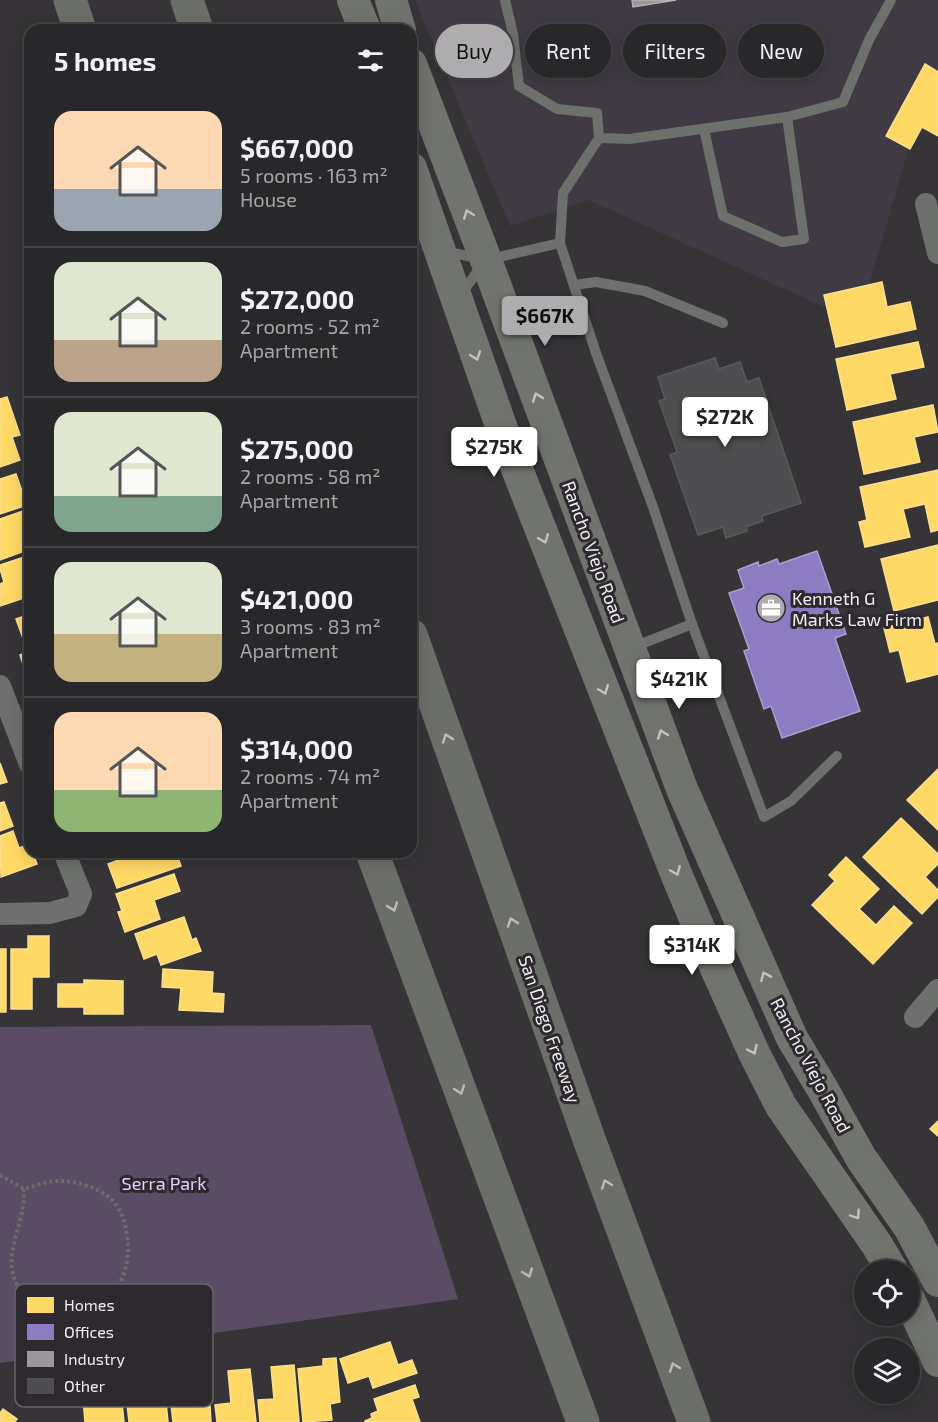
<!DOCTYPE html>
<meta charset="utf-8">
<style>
body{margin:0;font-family:"Exo 2",sans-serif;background:#302f31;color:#f1f3f6;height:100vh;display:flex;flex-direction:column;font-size:22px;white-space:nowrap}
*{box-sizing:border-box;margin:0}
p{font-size:20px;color:#a5a5a8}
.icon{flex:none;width:33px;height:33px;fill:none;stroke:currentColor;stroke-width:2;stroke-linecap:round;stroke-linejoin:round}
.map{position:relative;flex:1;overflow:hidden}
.details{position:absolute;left:24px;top:24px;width:393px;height:834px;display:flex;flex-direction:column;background:#282729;border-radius:18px;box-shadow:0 3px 15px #0003,0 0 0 2px #444446}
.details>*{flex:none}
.banner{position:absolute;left:435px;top:24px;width:412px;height:54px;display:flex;gap:12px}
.buttons{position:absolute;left:854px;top:1260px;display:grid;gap:12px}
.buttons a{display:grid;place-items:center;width:66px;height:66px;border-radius:50%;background:#282729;box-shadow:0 3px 15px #0003,0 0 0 2px #444446;font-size:30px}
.price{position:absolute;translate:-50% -51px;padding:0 14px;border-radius:6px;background:#fff;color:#222;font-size:20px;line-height:39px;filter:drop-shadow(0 2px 3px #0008)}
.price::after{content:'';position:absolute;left:50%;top:36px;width:18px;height:14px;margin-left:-9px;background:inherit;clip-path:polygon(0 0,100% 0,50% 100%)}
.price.selected{background:#aeacaf;color:#111}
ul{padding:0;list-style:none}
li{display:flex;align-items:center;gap:18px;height:150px;padding:0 30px}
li+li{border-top:2px solid #444446}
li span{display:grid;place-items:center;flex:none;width:168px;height:120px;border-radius:18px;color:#555}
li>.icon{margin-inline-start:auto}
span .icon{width:72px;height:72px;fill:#fffc;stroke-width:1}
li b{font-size:26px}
h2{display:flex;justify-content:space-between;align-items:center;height:72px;padding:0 30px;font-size:26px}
.chip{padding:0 21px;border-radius:27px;background:#282729;box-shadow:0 3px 15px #0003,0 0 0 2px #444446;font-size:21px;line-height:54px}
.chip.selected{background:#aeacaf;color:#111}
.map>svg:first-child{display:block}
</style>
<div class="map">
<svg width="938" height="1422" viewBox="0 0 938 1422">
<rect width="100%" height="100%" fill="#363437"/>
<path fill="#403a44" d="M415 0H938V88L913 133 865 299 822 306 589 200 510 226Z"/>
<path fill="#5a4c62" d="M371 1025 458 1299 0 1363V1027Z"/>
<g fill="#ffd966" stroke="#fadf8f" stroke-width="1.5">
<path d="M925 64 938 72V136L922 127 910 149 886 136Z"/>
<path d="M882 282 887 307 910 302 916 329 836 347 824 295Z"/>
<path d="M918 342 924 367 890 374 896 399 847 410 836 359Z"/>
<path d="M7 397 20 435 12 437 20 460 0 467V399Z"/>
<path d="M933 405 938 432 914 437 920 462 864 474 853 422Z"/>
<path d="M938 470V530L931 532 925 504 903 509 910 537 865 547 859 522 867 520 860 487Z"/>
<path d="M16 474 27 505 0 514V479Z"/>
<path d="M26 510 30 523 25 525 30 540V549L0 560V519Z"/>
<path d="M938 545V600L894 611 881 559Z"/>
<path d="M30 555V596L0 606V584L4 582 0 569V565Z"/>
<path d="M30 614V642L25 644 16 619Z"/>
<path d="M928 617 935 644 938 643V674L907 682 899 650 890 652 884 628Z"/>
<path d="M30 651V686L20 655Z"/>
<path d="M0 763 7 782 0 784Z"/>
<path d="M938 769V830L907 800Z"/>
<path d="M4 802 13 826 0 831V803Z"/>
<path d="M901 818 938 854V864L925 877 938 890V897L922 914 863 857Z"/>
<path d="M13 831 19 848 30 844V852H33L37 864 1 877 0 836Z"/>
<path d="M122 852H176L181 866 117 888 108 864 124 858Z"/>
<path d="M846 857 879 889 859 909 876 925 894 906 912 923 873 964 812 905 835 881 829 875Z"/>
<path d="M174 874 180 891 154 900 160 919 125 932 118 912 122 911 116 894Z"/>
<path d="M184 917 192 940 196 938 201 951 161 965 157 954 144 959 135 934Z"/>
<path d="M28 936H49V977H32V1009H11V949H28Z"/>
<rect x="0" y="949" width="6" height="63"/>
<path d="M163 969 213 972 212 993 224 994 223 1012 179 1010 181 988 162 987Z"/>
<path d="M84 980 123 981V1014H84V1007H58V984H84Z"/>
<path d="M938 1121V1136L930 1129Z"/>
<path d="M390 1342 398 1365 412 1360 417 1373 373 1388 369 1376 348 1383 340 1359Z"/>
<path d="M336 1358 340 1402 330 1404 332 1420 303 1422 298 1369 323 1366V1359Z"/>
<path d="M294 1365 299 1422H260L258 1400 274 1399 271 1367Z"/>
<path d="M250 1369 256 1422H217L215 1405 231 1403 228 1371Z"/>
<path d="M190 1376 193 1407 210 1406 211 1422H173L168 1378Z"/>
<path d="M139 1383 140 1394 165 1392 168 1422H129L125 1385Z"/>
<path d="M415 1385 419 1397 412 1399 420 1422H365V1421L372 1418 371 1414 378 1411 374 1399Z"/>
<path d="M121 1394 124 1422H85L83 1398Z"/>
<path d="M3 1409 17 1419 15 1422H0V1413Z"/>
</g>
<path fill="#8e7cc3" stroke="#ab9ed0" stroke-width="1.5" d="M817 551 846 634 835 638 860 711 782 738 771 706 764 709 744 651 749 649 729 593 744 588 738 570 758 562 759 566 777 559 779 564Z"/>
<path fill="#999" stroke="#b3b2b3" stroke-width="1.5" d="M632 0H676L633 7Z"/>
<path fill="#4e4d4f" stroke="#5a585a" stroke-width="1.5" d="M715 358 719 369 740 362 747 382 759 378 801 503 762 516 763 521 746 527 747 531 726 538 723 527 698 535 670 455 677 452 659 401 665 399 658 377Z"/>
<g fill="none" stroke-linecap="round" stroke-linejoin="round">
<path stroke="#6b6b6b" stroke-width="4" stroke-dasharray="3 3" stroke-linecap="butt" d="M0 1175 24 1189C37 1185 51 1180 64 1181 81 1182 102 1189 114 1202 122 1211 125 1223 127 1235 135 1283 99 1326 49 1313 30 1308 16 1289 12 1270 9 1252 20 1225 23 1207 24 1201 24 1195 24 1189"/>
<g stroke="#6d706d" stroke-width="10">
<path d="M704 129 723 216 782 242 804 239 787 117"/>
<path d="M599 138 629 139 787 117 843 102 869 40 891 0"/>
<path d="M560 243 596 353 653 507 692 624 631 648"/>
<path d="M444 251 486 260 560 243 563 193 599 138 597 113 557 109 519 86 513 34 505 0"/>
<path d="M574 285 596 282 645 291 723 323"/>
<path d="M460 296 482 265"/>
<path d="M692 624 764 817 791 801 837 756"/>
</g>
<g stroke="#6d706d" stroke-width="22">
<path d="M926 204 938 253"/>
<path d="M0 686 30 764"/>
<path d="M0 914 50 913 76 906 81 894 64 852"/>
<path d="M915 1017 938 990"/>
</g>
<g stroke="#70736e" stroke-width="32">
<path d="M353 0 365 30"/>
<path d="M391 0 400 30"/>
<path d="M411 64 486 260 682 789 792 1038 822 1088 861 1158 909 1227 938 1281"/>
<path d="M411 168 508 446 677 876 718 973 754 1053 781 1106 877 1245 892 1270"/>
<path d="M909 1299 938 1361"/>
</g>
<g stroke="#6c6e6a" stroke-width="33">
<path d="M70 0 80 30"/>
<path d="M187 0 197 30"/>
<path d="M411 635 589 1139 694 1422"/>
<path d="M372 852 583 1422"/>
</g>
</g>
<defs><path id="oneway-chevron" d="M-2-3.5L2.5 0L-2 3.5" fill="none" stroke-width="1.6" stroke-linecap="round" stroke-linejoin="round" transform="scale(1.5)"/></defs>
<g stroke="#c3c2c2">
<use href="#oneway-chevron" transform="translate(468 214) rotate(-111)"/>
<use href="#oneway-chevron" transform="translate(476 356) rotate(70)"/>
<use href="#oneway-chevron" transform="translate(537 397) rotate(-110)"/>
<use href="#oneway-chevron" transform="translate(544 539) rotate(69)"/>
<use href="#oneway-chevron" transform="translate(604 690) rotate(68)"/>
<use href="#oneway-chevron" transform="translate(662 734) rotate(-110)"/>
<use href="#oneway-chevron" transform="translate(676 871) rotate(68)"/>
<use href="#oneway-chevron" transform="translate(765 976) rotate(-114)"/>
<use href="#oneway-chevron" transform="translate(753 1050) rotate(65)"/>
<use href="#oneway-chevron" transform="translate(856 1215) rotate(56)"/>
</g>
<g stroke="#bbbaba">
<use href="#oneway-chevron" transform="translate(447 738) rotate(-109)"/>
<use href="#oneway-chevron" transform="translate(393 907) rotate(70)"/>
<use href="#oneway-chevron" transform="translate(512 922) rotate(-109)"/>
<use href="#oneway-chevron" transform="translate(460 1090) rotate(70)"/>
<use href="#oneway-chevron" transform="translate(606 1184) rotate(-110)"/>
<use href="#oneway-chevron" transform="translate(528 1273) rotate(70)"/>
<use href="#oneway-chevron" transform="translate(674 1367) rotate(-110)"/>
</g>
<defs>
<g id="office-disc" transform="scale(1.5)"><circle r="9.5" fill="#aeacaf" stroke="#2d292e"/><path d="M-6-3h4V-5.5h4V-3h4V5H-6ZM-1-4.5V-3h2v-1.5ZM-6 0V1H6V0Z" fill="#fff"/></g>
</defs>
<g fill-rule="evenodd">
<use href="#office-disc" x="771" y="608"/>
</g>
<g text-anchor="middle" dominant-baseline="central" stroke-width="6" stroke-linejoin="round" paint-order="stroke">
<g font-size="18" fill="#efedf0" stroke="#2d292e">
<text transform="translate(594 552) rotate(70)">Rancho Viejo Road</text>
<text transform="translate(550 1029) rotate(71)">San Diego Freeway</text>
<text transform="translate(811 1065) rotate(62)">Rancho Viejo Road</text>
</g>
<g font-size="18" fill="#efedf0" stroke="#2d292e" text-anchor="start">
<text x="792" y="598">Kenneth G<tspan x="792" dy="21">Marks Law Firm</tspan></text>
</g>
<g font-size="18" fill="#ebc9fc" stroke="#2d292e">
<text x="164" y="1183">Serra Park</text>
</g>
</g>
<rect x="15" y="1284" width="198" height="123" rx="9" fill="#2d292e" stroke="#676468" stroke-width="1.5"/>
<rect x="27" y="1297" width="27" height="16" fill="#ffd966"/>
<rect x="27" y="1324" width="27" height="16" fill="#8e7cc3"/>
<rect x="27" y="1351" width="27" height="16" fill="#999"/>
<rect x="27" y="1378" width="27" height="16" fill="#4e4d4f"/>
<g font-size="16" fill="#efedf0">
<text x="64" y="1311">Homes</text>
<text x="64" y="1338">Offices</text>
<text x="64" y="1365">Industry</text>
<text x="64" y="1392">Other</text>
</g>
</svg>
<div class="buttons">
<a><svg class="icon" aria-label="locate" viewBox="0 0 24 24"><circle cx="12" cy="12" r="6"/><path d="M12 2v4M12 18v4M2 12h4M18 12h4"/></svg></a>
<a><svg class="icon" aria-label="layers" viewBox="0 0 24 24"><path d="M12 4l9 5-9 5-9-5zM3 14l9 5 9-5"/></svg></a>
</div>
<b class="price selected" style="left:545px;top:347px">$667K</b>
<b class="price" style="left:725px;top:448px">$272K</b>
<b class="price" style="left:494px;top:478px">$275K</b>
<b class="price" style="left:679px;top:710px">$421K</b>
<b class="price" style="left:692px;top:976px">$314K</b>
<div class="banner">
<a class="chip selected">Buy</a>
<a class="chip">Rent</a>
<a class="chip">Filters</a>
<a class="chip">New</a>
</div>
<section class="details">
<h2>5 homes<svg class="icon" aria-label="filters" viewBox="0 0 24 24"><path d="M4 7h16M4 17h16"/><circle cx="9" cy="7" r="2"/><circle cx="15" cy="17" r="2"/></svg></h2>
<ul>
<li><span style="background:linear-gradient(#ffd9b3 65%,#9aa5b1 0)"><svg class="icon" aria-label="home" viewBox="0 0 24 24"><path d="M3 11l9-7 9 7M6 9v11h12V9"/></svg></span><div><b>$667,000</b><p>5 rooms · 163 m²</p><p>House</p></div></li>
<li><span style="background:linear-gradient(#dfe7d0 65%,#b9a48a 0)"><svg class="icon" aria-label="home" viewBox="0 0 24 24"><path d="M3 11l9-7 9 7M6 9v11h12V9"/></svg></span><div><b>$272,000</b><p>2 rooms · 52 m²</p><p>Apartment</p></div></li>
<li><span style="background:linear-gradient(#dfe7d0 70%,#7fa58c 0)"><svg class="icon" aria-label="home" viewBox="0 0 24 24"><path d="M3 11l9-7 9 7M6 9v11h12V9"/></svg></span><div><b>$275,000</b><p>2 rooms · 58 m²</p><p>Apartment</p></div></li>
<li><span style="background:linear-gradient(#dfe7d0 60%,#c2b280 0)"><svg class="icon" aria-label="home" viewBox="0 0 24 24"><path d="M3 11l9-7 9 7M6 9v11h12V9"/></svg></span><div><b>$421,000</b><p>3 rooms · 83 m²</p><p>Apartment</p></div></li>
<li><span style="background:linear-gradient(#ffd9b3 65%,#8fb573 0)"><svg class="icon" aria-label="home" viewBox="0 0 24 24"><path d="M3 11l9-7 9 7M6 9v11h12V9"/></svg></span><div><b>$314,000</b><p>2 rooms · 74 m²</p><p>Apartment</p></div></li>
</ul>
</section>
</div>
